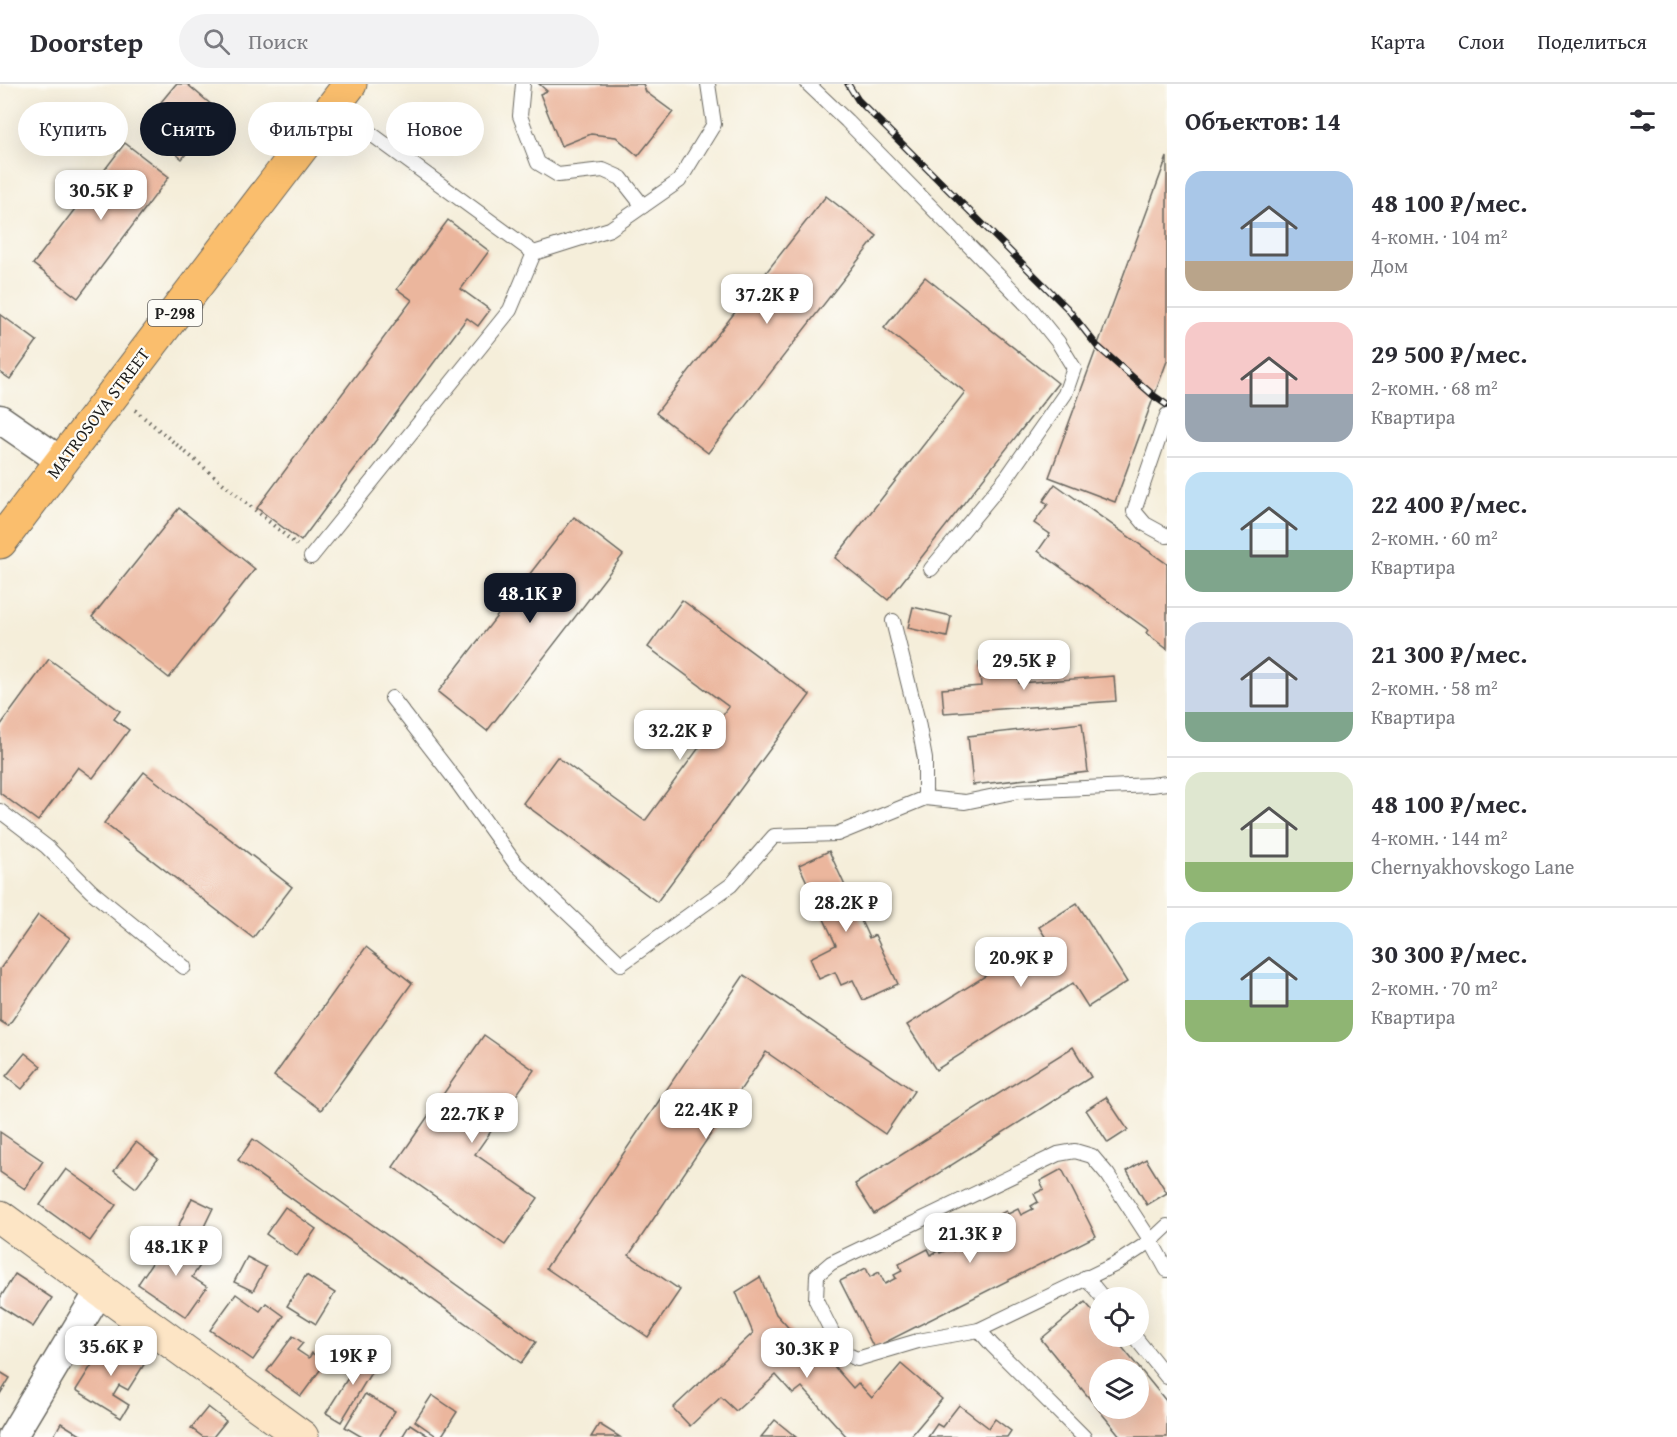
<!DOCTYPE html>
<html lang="ru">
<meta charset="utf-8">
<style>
body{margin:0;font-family:"Gentium Book Plus",serif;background:#f2f2f3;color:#2b2b33;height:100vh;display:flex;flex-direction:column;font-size:22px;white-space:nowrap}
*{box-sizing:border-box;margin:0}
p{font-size:20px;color:#7c7c81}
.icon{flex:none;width:33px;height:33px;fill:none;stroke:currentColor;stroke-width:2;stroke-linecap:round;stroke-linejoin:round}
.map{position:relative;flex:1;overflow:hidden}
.sheet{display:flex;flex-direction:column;background:#fff;width:510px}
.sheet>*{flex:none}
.guide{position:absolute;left:18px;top:18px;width:570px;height:54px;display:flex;gap:12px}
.buttons{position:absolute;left:1089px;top:1203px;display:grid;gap:12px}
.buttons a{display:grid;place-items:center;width:60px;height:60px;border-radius:50%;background:#fff;box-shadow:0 6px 24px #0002;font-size:30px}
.price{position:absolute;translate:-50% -51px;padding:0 14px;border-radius:12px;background:#fff;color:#222;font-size:20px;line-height:39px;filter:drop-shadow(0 2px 3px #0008)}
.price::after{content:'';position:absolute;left:50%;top:36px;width:18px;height:14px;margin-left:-9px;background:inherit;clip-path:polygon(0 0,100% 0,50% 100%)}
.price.selected{background:#111827;color:#fff}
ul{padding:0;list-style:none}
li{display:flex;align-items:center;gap:18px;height:150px;padding:0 18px}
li+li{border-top:2px solid #e1e1e2}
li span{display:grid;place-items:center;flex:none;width:168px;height:120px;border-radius:18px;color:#555}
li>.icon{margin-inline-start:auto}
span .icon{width:72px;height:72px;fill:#fffc;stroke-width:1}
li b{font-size:26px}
h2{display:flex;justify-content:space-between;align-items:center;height:72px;padding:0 18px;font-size:26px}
.tag{padding:0 21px;border-radius:27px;background:#fff;box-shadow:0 6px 24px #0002;font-size:21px;line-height:54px}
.tag.selected{background:#111827;color:#fff}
header{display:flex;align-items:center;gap:36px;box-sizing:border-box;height:84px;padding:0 30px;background:#fff;border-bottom:2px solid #e1e1e2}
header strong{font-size:28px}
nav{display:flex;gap:33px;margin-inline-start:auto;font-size:21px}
.search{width:420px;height:54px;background:#f2f2f3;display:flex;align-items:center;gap:15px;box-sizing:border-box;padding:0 21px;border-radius:33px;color:#7c7c81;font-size:22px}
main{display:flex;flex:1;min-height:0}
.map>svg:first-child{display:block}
</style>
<header>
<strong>Doorstep</strong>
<div class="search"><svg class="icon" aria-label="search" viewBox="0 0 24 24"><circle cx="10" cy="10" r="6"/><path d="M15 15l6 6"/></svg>Поиск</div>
<nav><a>Карта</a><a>Слои</a><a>Поделиться</a></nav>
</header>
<main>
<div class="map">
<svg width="1167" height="1353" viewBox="0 0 1167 1353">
<rect width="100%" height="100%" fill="#fdfcf7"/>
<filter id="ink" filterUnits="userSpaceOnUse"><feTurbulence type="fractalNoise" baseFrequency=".0167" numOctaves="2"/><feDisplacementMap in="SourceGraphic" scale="12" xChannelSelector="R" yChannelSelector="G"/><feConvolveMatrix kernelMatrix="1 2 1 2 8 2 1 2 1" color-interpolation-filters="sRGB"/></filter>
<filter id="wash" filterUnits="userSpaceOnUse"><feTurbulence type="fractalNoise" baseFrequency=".008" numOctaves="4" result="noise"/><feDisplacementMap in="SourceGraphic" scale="24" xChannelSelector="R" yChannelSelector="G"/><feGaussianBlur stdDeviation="1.35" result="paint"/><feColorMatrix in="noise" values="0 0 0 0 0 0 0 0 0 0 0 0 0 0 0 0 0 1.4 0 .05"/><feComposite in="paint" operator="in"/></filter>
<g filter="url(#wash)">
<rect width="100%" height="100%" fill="#f5eeda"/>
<g id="blocks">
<g fill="#ebb69d" fill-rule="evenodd">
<path d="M176 0H187L220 28 182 75 142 41Z"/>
<path d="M539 0H643L646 8 673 28 638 72 616 53 591 50 561 62 540 10 547 7Z"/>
<path d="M125 59 169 93 78 214 33 180Z"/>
<path d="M1167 73V277L1115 418 1049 393Z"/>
<path d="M826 112 877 152 708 369 656 329Z"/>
<path d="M448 136 489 167 461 205 490 226 478 242 467 234 301 457 257 424 412 216 397 205Z"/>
<path d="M925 193 1058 299 888 516 835 474 965 308 884 244Z"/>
<path d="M0 230 37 257 10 295 0 288Z"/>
<path d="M1055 400 1167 480V565L1146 549 1148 546 1038 467 1050 450 1034 439 1048 420 1043 417Z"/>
<path d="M179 424 255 485 169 594 92 533Z"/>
<path d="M574 433 623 471 487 647 438 608Z"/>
<path d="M682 516 810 611 657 818 523 719 557 673 645 737 729 623 648 563Z"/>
<path d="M913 523 951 532 947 553 908 544Z"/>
<path d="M49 575 120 627 114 635 129 646 93 694 78 683 38 737 0 709V642Z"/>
<path d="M1018 577 1019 599 1114 592 1116 617 944 629 942 605 981 602 979 579Z"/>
<path d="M1082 639 1088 688 973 701 968 652Z"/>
<path d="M144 688 292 803 253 854 104 739Z"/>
<path d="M829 767 869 854 875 851 898 900 863 916 853 896 841 901 835 888 819 895 810 874 836 861 799 781Z"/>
<path d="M1077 819 1127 898 1088 923 1073 899 936 986 907 941 1046 854 1039 843Z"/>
<path d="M38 831 70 854 8 942 0 937V885Z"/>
<path d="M366 863 412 899 321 1026 274 992Z"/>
<path d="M744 891 914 1007 885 1050 766 968 629 1171 680 1206 648 1253 546 1184Z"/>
<path d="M484 951 534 986 475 1070 538 1114 505 1161 393 1083Z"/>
<path d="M1073 963 1091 993 874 1130 855 1100Z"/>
<path d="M25 969 41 982 22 1005 6 992Z"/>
<path d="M1106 1013 1128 1046 1108 1059 1086 1026Z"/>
<path d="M0 1048 43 1077 25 1105 0 1088Z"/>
<path d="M253 1055 536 1258 521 1279 238 1076Z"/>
<path d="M136 1058 158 1075 136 1104 114 1087Z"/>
<path d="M1146 1075 1167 1109 1147 1121 1127 1087Z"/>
<path d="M66 1085 116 1121 90 1157 40 1121Z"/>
<path d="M1062 1085 1096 1152 874 1264 840 1197 866 1184 870 1193 879 1188 885 1200 896 1194 894 1191 902 1187 899 1180 928 1165 931 1171 939 1166 940 1169 951 1164 953 1167 973 1157 971 1152 984 1146 981 1140 1006 1127 1008 1130 1018 1125 1021 1131 1033 1125 1031 1122 1038 1118 1034 1110 1044 1105 1040 1097Z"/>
<path d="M192 1114 213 1124 198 1155 177 1145Z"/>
<path d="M285 1123 316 1145 297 1172 266 1150Z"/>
<path d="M167 1157 185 1169 192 1157 209 1169 192 1193 207 1203 186 1233 138 1200Z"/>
<path d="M247 1173 266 1183 253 1207 234 1198Z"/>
<path d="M15 1190 52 1214 33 1243 0 1222V1214Z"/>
<path d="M306 1191 335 1209 316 1240 287 1222Z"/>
<path d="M760 1193 776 1230 806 1263 812 1257 853 1304 858 1299 872 1314 901 1280 942 1315 910 1353H847L802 1303 793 1310 776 1291 736 1327 721 1313 690 1342 673 1324 753 1249 736 1208Z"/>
<path d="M236 1210 260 1227 266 1219 284 1232 253 1276 210 1246Z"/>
<path d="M1085 1218 1100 1235V1252H1113L1167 1318V1353H1121L1041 1255ZM1100 1286H1138V1324H1100Z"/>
<path d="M293 1252 303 1259 297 1266 309 1274 312 1269 326 1278 301 1312 267 1287Z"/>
<path d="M108 1255 145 1279 128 1306 119 1301 113 1311 129 1321 121 1334 76 1306Z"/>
<path d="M366 1265 380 1274 341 1338 326 1329Z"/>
<path d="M0 1288 10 1294 0 1310Z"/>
<path d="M365 1310 395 1327 379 1353H362L345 1343Z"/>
<path d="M432 1311 457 1328 441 1353H438L415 1337Z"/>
<path d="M959 1321 989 1344 995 1335 1011 1347 1007 1353H928L937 1340 942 1343Z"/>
<path d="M208 1323 226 1337 213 1353H203L191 1344Z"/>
<path d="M775 1336 796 1353H761Z"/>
<path d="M61 1339 84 1353H53Z"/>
<path d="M410 1340 430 1353H402Z"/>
<path d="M599 1340 620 1353H591Z"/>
</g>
</g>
</g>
<g filter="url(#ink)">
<use href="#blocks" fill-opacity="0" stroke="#68665e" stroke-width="1.5"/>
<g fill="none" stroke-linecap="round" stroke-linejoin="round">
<g stroke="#68665e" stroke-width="16">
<g id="lane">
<path d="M523 0 520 32 538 79 558 91 603 86 621 94 643 122"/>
<path d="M808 0 847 37 1033 227 1058 258 1074 284 1065 310 1007 393 931 485"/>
<path d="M333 22 534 169"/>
<path d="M1167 331 1134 427 1145 440 1167 452"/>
<path d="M311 473 510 226 534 169 610 145 679 97 714 40 708 0"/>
<path d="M893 537 918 638 925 675V714"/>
<path d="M392 614 457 698 515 779 621 880 731 801 774 752 837 750 925 714 965 718 1019 707 1151 701 1167 699"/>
<path d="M0 727 47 763 91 807 184 883"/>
<path d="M1086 1193 1103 1214"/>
<path d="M979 1246 1114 1181 1151 1157 1167 1142"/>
<path d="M1134 1252 1167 1293"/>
<path d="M1084 1353 992 1261 979 1246 918 1257 857 1275 842 1268 816 1216 817 1191 831 1179 1058 1070 1075 1067 1092 1072 1108 1091 1151 1157 1167 1186"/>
</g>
</g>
<g stroke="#68665e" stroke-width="31">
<g id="street">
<path d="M0 335 61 377"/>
<path d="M12 1353 100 1206"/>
</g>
</g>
<g stroke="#68665e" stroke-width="35">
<path id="secondary" d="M0 1133 302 1353"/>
</g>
<g stroke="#68665e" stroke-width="35">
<path id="highway" d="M0 458 350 0"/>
</g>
<path stroke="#68665e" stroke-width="4" stroke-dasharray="1.5 4.5" stroke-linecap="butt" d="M135 326 297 461"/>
<use href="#lane" stroke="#fff" stroke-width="14"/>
<use href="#street" stroke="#fff" stroke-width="28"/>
<use href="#secondary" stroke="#fde5c5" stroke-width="33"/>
<use href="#highway" stroke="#fabe6d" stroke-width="33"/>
<g stroke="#1c1c1c" stroke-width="7">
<path id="rail" d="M848 0 858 16 1067 224 1097 262 1154 312 1167 321"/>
</g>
<use href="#rail" stroke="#fdfcf7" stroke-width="4.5" stroke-dasharray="14" stroke-linecap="butt"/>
</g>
</g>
<g text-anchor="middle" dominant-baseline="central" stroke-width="4.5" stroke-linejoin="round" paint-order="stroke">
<rect fill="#fdfcf7" stroke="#605f5e" stroke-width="1.5" x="148" y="216" width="54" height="26" rx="4.5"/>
<g font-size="16" font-weight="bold" fill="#1c1c1c">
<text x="175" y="229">Р-298</text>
</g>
<g font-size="18" fill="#1c1c1c" stroke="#fdfcf7">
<text transform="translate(98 329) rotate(-53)">MATROSOVA STREET</text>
</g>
</g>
</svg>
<div class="buttons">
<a><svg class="icon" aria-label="locate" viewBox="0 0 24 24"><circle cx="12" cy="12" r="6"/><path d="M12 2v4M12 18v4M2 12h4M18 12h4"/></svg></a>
<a><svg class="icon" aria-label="layers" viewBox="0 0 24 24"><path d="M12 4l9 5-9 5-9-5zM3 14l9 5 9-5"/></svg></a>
</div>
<b class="price" style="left:101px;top:137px">30.5K ₽</b>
<b class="price" style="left:767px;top:241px">37.2K ₽</b>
<b class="price selected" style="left:530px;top:540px">48.1K ₽</b>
<b class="price" style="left:1024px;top:607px">29.5K ₽</b>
<b class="price" style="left:680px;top:677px">32.2K ₽</b>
<b class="price" style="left:846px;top:849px">28.2K ₽</b>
<b class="price" style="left:1021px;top:904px">20.9K ₽</b>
<b class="price" style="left:706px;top:1056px">22.4K ₽</b>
<b class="price" style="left:472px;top:1060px">22.7K ₽</b>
<b class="price" style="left:970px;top:1180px">21.3K ₽</b>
<b class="price" style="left:176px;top:1193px">48.1K ₽</b>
<b class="price" style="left:111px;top:1293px">35.6K ₽</b>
<b class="price" style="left:807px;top:1295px">30.3K ₽</b>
<b class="price" style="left:353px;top:1302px">19K ₽</b>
<div class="guide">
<a class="tag">Купить</a>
<a class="tag selected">Снять</a>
<a class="tag">Фильтры</a>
<a class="tag">Новое</a>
</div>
</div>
<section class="sheet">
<h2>Объектов: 14<svg class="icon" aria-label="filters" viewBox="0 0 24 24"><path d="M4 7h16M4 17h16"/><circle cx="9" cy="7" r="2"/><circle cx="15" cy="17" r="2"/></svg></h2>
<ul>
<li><span style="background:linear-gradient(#a9c7e8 75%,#b9a48a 0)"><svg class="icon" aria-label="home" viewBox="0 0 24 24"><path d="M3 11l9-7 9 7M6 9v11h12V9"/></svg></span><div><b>48 100 ₽/мес.</b><p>4-комн. · 104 m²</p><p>Дом</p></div></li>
<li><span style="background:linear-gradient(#f6c9c9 60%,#9aa5b1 0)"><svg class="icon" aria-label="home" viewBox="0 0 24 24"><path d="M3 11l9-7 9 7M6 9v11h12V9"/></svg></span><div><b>29 500 ₽/мес.</b><p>2-комн. · 68 m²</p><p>Квартира</p></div></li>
<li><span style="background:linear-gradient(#bfe0f5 65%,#7fa58c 0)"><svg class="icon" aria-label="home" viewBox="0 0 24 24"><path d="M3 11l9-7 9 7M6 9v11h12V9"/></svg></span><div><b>22 400 ₽/мес.</b><p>2-комн. · 60 m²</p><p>Квартира</p></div></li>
<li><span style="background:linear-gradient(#c9d6e8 75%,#7fa58c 0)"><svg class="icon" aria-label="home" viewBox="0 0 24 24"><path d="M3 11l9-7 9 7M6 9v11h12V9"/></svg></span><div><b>21 300 ₽/мес.</b><p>2-комн. · 58 m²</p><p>Квартира</p></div></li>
<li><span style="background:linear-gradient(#dfe7d0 75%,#8fb573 0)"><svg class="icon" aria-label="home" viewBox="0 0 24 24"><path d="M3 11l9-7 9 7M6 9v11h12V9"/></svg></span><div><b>48 100 ₽/мес.</b><p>4-комн. · 144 m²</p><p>Chernyakhovskogo Lane</p></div></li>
<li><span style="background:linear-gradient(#bfe0f5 65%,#8fb573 0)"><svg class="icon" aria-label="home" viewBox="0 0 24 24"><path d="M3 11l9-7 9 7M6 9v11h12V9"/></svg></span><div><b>30 300 ₽/мес.</b><p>2-комн. · 70 m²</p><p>Квартира</p></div></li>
</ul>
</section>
</main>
